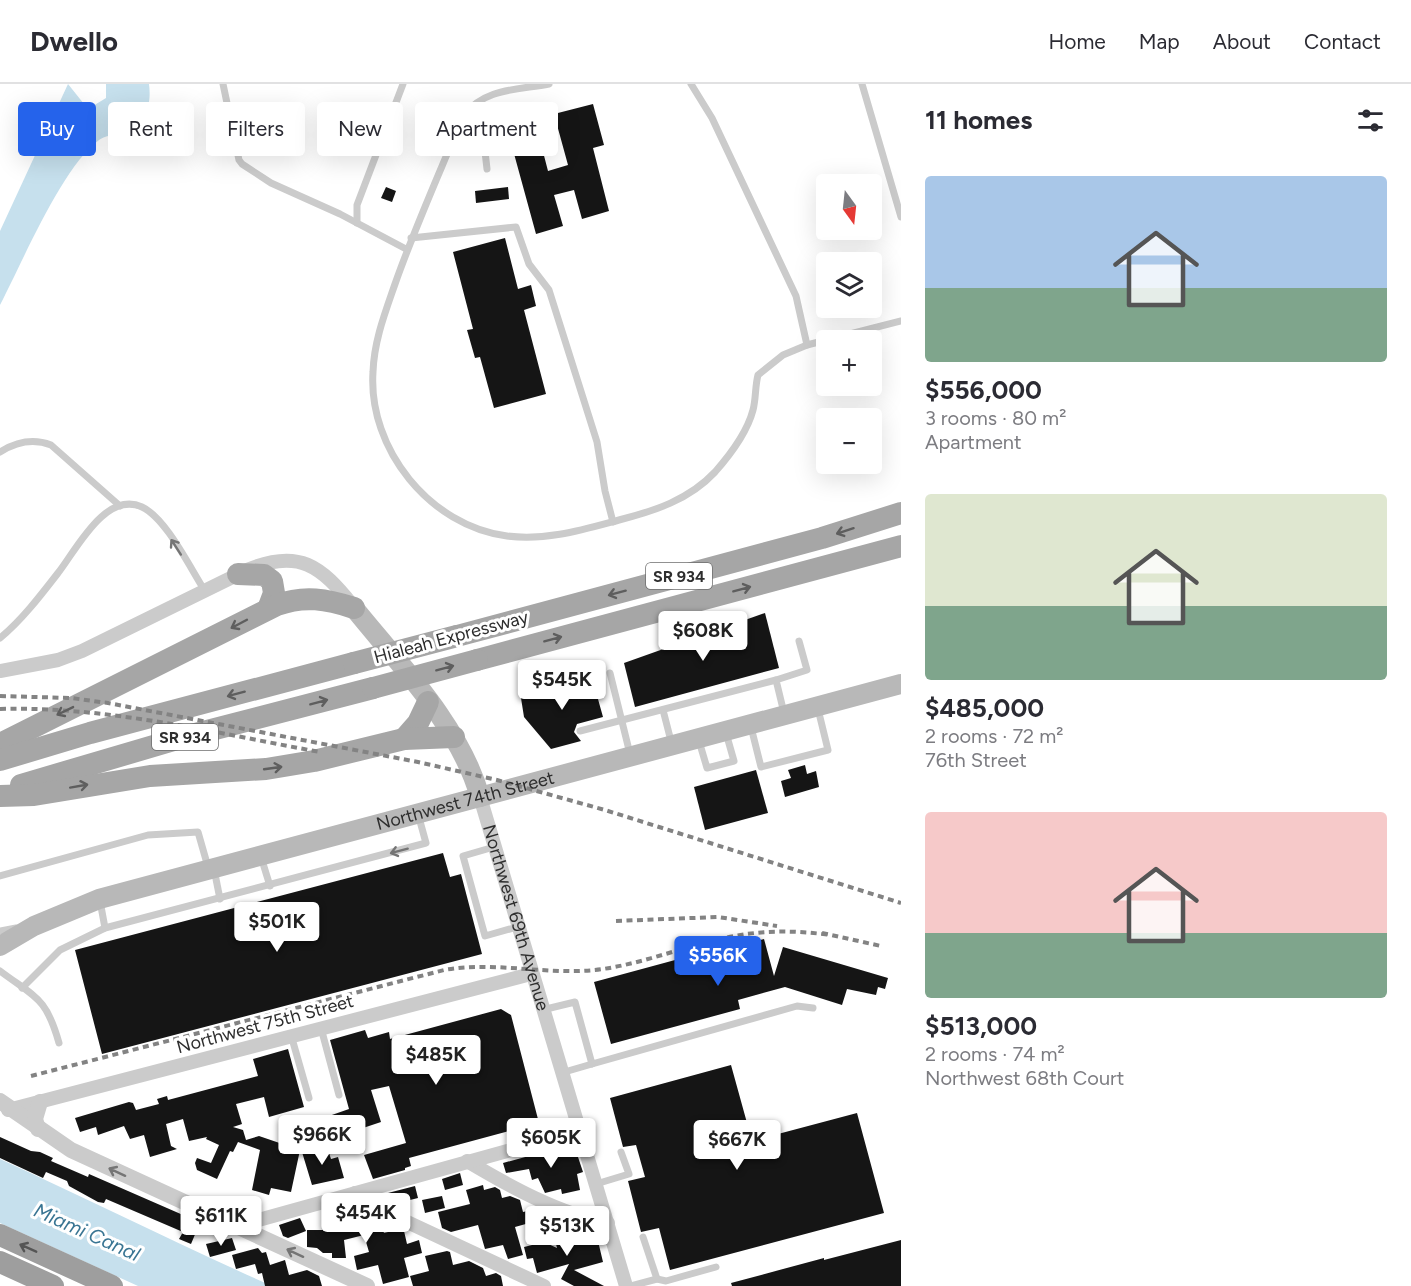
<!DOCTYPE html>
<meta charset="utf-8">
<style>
body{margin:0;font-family:Figtree,sans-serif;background:#f2f2f3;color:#2b2b33;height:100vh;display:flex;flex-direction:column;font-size:22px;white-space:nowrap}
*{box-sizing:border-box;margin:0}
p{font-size:20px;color:#7c7c81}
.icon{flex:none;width:33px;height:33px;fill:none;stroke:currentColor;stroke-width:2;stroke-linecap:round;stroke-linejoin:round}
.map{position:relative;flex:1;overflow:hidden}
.side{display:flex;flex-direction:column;background:#fff;width:510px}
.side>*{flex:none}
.hud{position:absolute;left:18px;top:18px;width:570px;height:54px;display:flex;gap:12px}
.needle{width:39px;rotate:165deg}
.buttons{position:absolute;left:816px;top:90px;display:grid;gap:12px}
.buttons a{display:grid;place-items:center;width:66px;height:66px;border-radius:6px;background:#fff;box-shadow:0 6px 24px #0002;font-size:30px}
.price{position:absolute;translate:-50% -51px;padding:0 14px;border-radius:6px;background:#fff;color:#222;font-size:20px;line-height:39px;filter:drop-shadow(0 2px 3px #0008)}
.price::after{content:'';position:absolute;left:50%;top:36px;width:18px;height:14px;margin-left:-9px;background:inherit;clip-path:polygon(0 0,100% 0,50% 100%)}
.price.current{background:#2563eb;color:#fff}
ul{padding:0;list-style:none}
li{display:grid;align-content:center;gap:12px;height:318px;padding:0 24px}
li span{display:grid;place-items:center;height:186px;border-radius:6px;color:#555}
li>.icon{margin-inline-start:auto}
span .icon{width:108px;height:108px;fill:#fffc;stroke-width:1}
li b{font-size:26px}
h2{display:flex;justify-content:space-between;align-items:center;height:72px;padding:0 24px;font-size:26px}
.pill{padding:0 21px;border-radius:6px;background:#fff;box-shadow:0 6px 24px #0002;font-size:21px;line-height:54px}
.pill.current{background:#2563eb;color:#fff}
header{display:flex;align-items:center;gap:36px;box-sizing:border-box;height:84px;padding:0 30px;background:#fff;border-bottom:2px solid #e1e1e2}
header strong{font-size:28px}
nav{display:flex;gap:33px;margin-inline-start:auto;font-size:21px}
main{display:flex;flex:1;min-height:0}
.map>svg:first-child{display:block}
</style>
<header>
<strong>Dwello</strong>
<nav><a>Home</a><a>Map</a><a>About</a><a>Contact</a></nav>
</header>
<main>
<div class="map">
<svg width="901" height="1202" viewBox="0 0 901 1202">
<rect width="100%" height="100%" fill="#fff"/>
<g fill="#c6e0ed">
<path d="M68 0 88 25 106 14V0H149C152 23 145 42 120 49 114 51 104 52 99 56 62 83 22 179 0 221V147Z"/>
<path d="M0 1075C92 1117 182 1162 272 1202H138L0 1139Z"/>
</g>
<g fill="#151515">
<path d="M593 20 604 61 593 64 609 127 582 135 574 106 554 111 563 142 536 150 507 44 535 37 548 87 568 81 554 30Z"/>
<path d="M386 103 396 107 392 118 381 114Z"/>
<path d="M508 103 509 115 476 119 475 107Z"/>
<path d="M505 154 518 205 531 201 536 222 524 226 546 310 494 324 480 273 475 274 467 246 473 245 453 168Z"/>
<path d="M765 529 779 584 635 623 624 579Z"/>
<path d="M591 590 603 633 577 640 574 648 581 657 551 665 524 633 521 614Z"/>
<path d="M805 681 807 690 816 687 819 703 785 713 781 697 791 694 788 686Z"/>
<path d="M756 686 768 729 705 746 694 703Z"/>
<path d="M443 769 450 793 461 790 482 870 102 970 75 866Z"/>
<path d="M764 855 774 892 783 863 888 894 885 905 878 903 876 911 847 905 842 921 785 903 738 916 740 925 611 960 594 898 723 863 724 866Z"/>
<path d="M501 925 511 931 539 1039 409 1074 411 1082 405 1084V1086L373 1095 364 1071 406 1059 389 1002 371 1006 381 1038 336 1053 329 1032 349 1025 330 956 365 946 368 954 389 948 390 955Z"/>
<path d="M288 965 304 1023 269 1033 264 1013 236 1020 242 1040 233 1043 243 1046 246 1056 259 1052 300 1066 291 1108 271 1104 269 1111 252 1106 260 1066 238 1058 233 1068 230 1067 217 1095 197 1086 195 1079 197 1074 211 1079 219 1061 206 1055 207 1053 189 1057 183 1035 166 1040 171 1062 177 1065 150 1073 144 1051 130 1055 124 1042 98 1051 96 1043 80 1048 75 1034 129 1018 133 1019 136 1026 159 1020 157 1015 167 1012 168 1016 258 992 253 975Z"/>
<path d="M731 981 752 1057 857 1029 884 1129 670 1186 659 1144 641 1148 628 1097 645 1093 636 1061 623 1063 610 1014Z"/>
<path d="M0 1053 31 1067 40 1068 53 1074 51 1077 88 1093 89 1090 183 1131 181 1134 199 1141 191 1160 179 1155 183 1148 106 1115 104 1119 98 1118 69 1102 67 1097 46 1088 43 1094 0 1074Z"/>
<path d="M326 1060 331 1075 338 1073 344 1094 312 1101 302 1068Z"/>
<path d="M569 1061 571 1069 576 1067 583 1088 577 1090 580 1106 562 1110 561 1105 545 1109 538 1094 532 1096 529 1085 506 1089 503 1079Z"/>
<path d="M460 1089 463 1101 445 1106 442 1095Z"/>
<path d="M483 1101 484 1106 495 1103 500 1106 502 1114 510 1112 520 1116 523 1128 537 1125 540 1136 515 1143 523 1171 508 1175 503 1161 485 1165 478 1141 451 1148 442 1144 438 1128 470 1120 466 1106Z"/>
<path d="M415 1102 418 1114 398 1119 396 1113 390 1115 388 1109Z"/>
<path d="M442 1112 445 1124 425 1129 422 1116Z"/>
<path d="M353 1119 360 1140 379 1135 384 1149 400 1145 404 1147 407 1160 419 1156 422 1169 404 1174 409 1193 383 1200 378 1181 357 1186 354 1172 369 1168 364 1151 344 1156 346 1174H332V1169H323L317 1164 307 1163V1146H335L330 1126Z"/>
<path d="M300 1134 306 1147 288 1154 283 1152 279 1141Z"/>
<path d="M584 1144 588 1159 598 1157 603 1178 574 1186 604 1202H574L561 1195 569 1180 537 1189 533 1174 527 1175 524 1163 544 1158 557 1164 554 1152Z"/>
<path d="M232 1154 236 1166 210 1173 206 1160Z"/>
<path d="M901 1156V1202H732L731 1199 824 1174V1176Z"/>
<path d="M258 1164 262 1169 266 1168 270 1181 285 1176 289 1191 307 1186 319 1192 322 1202H265L262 1189 258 1190 255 1180 236 1185 232 1171Z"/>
<path d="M447 1167 450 1168 453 1181 469 1177 483 1184 486 1192 496 1189 501 1192 503 1202H413L410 1192 429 1187 425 1172Z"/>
</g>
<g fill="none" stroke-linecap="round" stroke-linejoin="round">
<g stroke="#cbcbcb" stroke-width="7">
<path d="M223 0 239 76 242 80 271 99 340 130 406 165"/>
<path d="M549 0C517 6 484 4 463 32 440 88 415 143 395 200 385 229 374 257 373 288 368 365 430 442 507 452 546 457 582 446 619 436 654 427 689 416 715 388 730 371 747 349 753 326 756 315 755 302 758 291L783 271 807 261 901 237"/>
<path d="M691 0 712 34 796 212 807 261"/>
<path d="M862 0 901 133"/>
<path d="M469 24 482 41 487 85"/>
<path d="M357 139V121L403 0"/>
<path d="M411 154 516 143 529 180 549 206 597 358 605 407 613 438"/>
<path d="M0 368C16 358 33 354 51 361L120 422"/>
<path d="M0 554C21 537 41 511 58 489 75 468 105 406 142 423 166 434 190 484 205 507"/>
<path d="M610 589 630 670"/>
<path d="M663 626 672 661"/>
<path d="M784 629 776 596 807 586 799 557"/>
<path d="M751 643 761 683 828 666 818 625"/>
<path d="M580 647 776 596"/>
<path d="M699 657 707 684 734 677 726 649"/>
<path d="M494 763 463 772 485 852 517 843"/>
<path d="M261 773 270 802"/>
<path d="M214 785 220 815"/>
<path d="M0 792 148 751 198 748 208 783"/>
<path d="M100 817 105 844"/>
<path d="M0 847 16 844"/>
<path d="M0 887C36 914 46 913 59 959"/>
<path d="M22 904 60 866 105 844 426 759 418 730"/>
<path d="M542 926 575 918 592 980 797 922 813 924"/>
<path d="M321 944 339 1011"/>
<path d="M291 951 309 1014"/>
<path d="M561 989 592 980"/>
<path d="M596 1100 629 1090 621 1068"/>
<path d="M643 1153 657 1195"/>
<path d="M631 1202 657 1195 666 1197 716 1183"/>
</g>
<g stroke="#cbcbcb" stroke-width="14">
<path d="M0 587 58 576 82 567 247 486C299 464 321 482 353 522"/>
<path id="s1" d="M480 713 626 1202"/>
<path d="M8 1026 531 890"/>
<path d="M467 1077C509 1102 559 1130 608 1139"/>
<path d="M355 1109 373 1122 544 1202"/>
<path d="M237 1142 579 1047"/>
</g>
<g stroke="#cbcbcb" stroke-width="16">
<path d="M0 1017 71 1066 367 1202"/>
<path d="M38 1045 35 1035 40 1018"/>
</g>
<g stroke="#b8b8b8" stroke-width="20">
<path d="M354 524C400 581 460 642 480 713"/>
<path id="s2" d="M0 862 34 842 99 815 901 600"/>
</g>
<g stroke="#a6a6a6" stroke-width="22">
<path d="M238 490 264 491 272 497 274 509 268 525"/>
<path d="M457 552 822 454 901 429"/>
<path d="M477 576 901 462"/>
<path d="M404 655 418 639 428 618"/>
<path d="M0 660 277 521C304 511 327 515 354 524"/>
<path d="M0 676 90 649 354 579"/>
<path d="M21 701 184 653 373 604"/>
<path d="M0 712 34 711 150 692 266 685 314 677 404 655 454 653"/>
</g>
<g stroke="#9e9e9e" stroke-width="22">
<path d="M0 1151 112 1202"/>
<path d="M0 1178 53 1202"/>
</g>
<g stroke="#838383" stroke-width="4" stroke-dasharray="6 4.5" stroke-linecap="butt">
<path d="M0 612 71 614 108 619 418 678 497 696 605 726 901 819"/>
<path d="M0 625C108 622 215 649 320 668"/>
<path d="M616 837 718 833 777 842"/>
<path d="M822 849 881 862"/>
<path d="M31 992 444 886C495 877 544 891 595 886 640 881 681 863 725 854 760 846 794 846 830 851"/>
</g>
<g stroke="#a6a6a6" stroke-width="22">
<path d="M354 579 457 552"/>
<path d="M373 604 477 576"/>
</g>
</g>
<defs><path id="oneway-shaft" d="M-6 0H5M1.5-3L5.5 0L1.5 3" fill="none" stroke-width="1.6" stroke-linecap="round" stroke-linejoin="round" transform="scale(1.5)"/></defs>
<g stroke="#5e5e5e">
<use href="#oneway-shaft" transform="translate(845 447) rotate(162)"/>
<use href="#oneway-shaft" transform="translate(742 505) rotate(-15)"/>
<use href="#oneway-shaft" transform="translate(617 509) rotate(165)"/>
<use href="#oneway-shaft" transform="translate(239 540) rotate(152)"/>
<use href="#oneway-shaft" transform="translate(553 555) rotate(-15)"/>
<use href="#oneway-shaft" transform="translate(445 584) rotate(-15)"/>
<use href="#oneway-shaft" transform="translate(236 610) rotate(165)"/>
<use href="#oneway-shaft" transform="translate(319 618) rotate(-15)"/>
<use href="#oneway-shaft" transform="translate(65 627) rotate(154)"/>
<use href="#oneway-shaft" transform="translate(273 684) rotate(-8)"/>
<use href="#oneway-shaft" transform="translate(79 702) rotate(-10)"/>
</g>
<g stroke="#757575">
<use href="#oneway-shaft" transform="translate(176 463) rotate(-123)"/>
<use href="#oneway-shaft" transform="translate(399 767) rotate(165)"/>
<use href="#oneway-shaft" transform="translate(117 1088) rotate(-155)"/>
<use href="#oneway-shaft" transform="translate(295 1169) rotate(-155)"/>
</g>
<use stroke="#555" href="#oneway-shaft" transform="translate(28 1164) rotate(-156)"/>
<g text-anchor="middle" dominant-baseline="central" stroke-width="6" stroke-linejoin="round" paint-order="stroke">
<g fill="#fff" stroke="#6d6d6d" stroke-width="1.5">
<rect x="646" y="479" width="66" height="26" rx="4.5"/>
<rect x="152" y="640" width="66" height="26" rx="4.5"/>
</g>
<g font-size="16" font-weight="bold" fill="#2e2e2e">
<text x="679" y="492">SR 934</text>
<text x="185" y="653">SR 934</text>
</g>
<g font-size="18" fill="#2e2e2e" stroke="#fff">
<text transform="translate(451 553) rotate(-15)">Hialeah Expressway</text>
<text stroke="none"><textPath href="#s2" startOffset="489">Northwest 74th Street</textPath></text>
<text stroke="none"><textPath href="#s1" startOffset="126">Northwest 69th Avenue</textPath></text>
<text transform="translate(265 940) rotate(-15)">Northwest 75th Street</text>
</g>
<g font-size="20" font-style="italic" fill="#397593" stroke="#fff">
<text transform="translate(87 1148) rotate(24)">Miami Canal</text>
</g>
</g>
</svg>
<div class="buttons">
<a><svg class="needle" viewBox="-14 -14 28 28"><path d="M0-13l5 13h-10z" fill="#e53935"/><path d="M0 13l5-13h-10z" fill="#7c7c81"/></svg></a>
<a><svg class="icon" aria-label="layers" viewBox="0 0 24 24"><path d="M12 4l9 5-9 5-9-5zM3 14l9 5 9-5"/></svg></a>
<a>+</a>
<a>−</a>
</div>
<b class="price" style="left:703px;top:578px">$608K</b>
<b class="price" style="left:562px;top:627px">$545K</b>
<b class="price" style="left:277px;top:869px">$501K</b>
<b class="price current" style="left:718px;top:903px">$556K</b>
<b class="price" style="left:436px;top:1002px">$485K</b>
<b class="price" style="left:322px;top:1082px">$966K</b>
<b class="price" style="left:551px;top:1085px">$605K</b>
<b class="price" style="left:737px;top:1087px">$667K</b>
<b class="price" style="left:366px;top:1160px">$454K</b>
<b class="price" style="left:221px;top:1163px">$611K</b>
<b class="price" style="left:567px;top:1173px">$513K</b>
<div class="hud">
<a class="pill current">Buy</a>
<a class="pill">Rent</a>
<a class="pill">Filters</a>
<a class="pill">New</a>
<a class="pill">Apartment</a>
</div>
</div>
<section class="side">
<h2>11 homes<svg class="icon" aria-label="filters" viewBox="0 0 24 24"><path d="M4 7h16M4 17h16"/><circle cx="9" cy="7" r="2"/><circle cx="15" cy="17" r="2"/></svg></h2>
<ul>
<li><span style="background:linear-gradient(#a9c7e8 60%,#7fa58c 0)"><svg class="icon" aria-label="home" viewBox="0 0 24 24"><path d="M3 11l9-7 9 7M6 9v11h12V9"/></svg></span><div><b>$556,000</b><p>3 rooms · 80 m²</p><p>Apartment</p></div></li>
<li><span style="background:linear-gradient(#dfe7d0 60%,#7fa58c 0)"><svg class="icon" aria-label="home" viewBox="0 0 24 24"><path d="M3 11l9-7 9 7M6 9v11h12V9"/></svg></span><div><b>$485,000</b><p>2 rooms · 72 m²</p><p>76th Street</p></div></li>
<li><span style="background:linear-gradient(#f6c9c9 65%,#7fa58c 0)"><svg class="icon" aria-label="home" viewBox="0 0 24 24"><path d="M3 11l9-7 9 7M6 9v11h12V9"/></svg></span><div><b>$513,000</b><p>2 rooms · 74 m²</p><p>Northwest 68th Court</p></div></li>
</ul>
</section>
</main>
